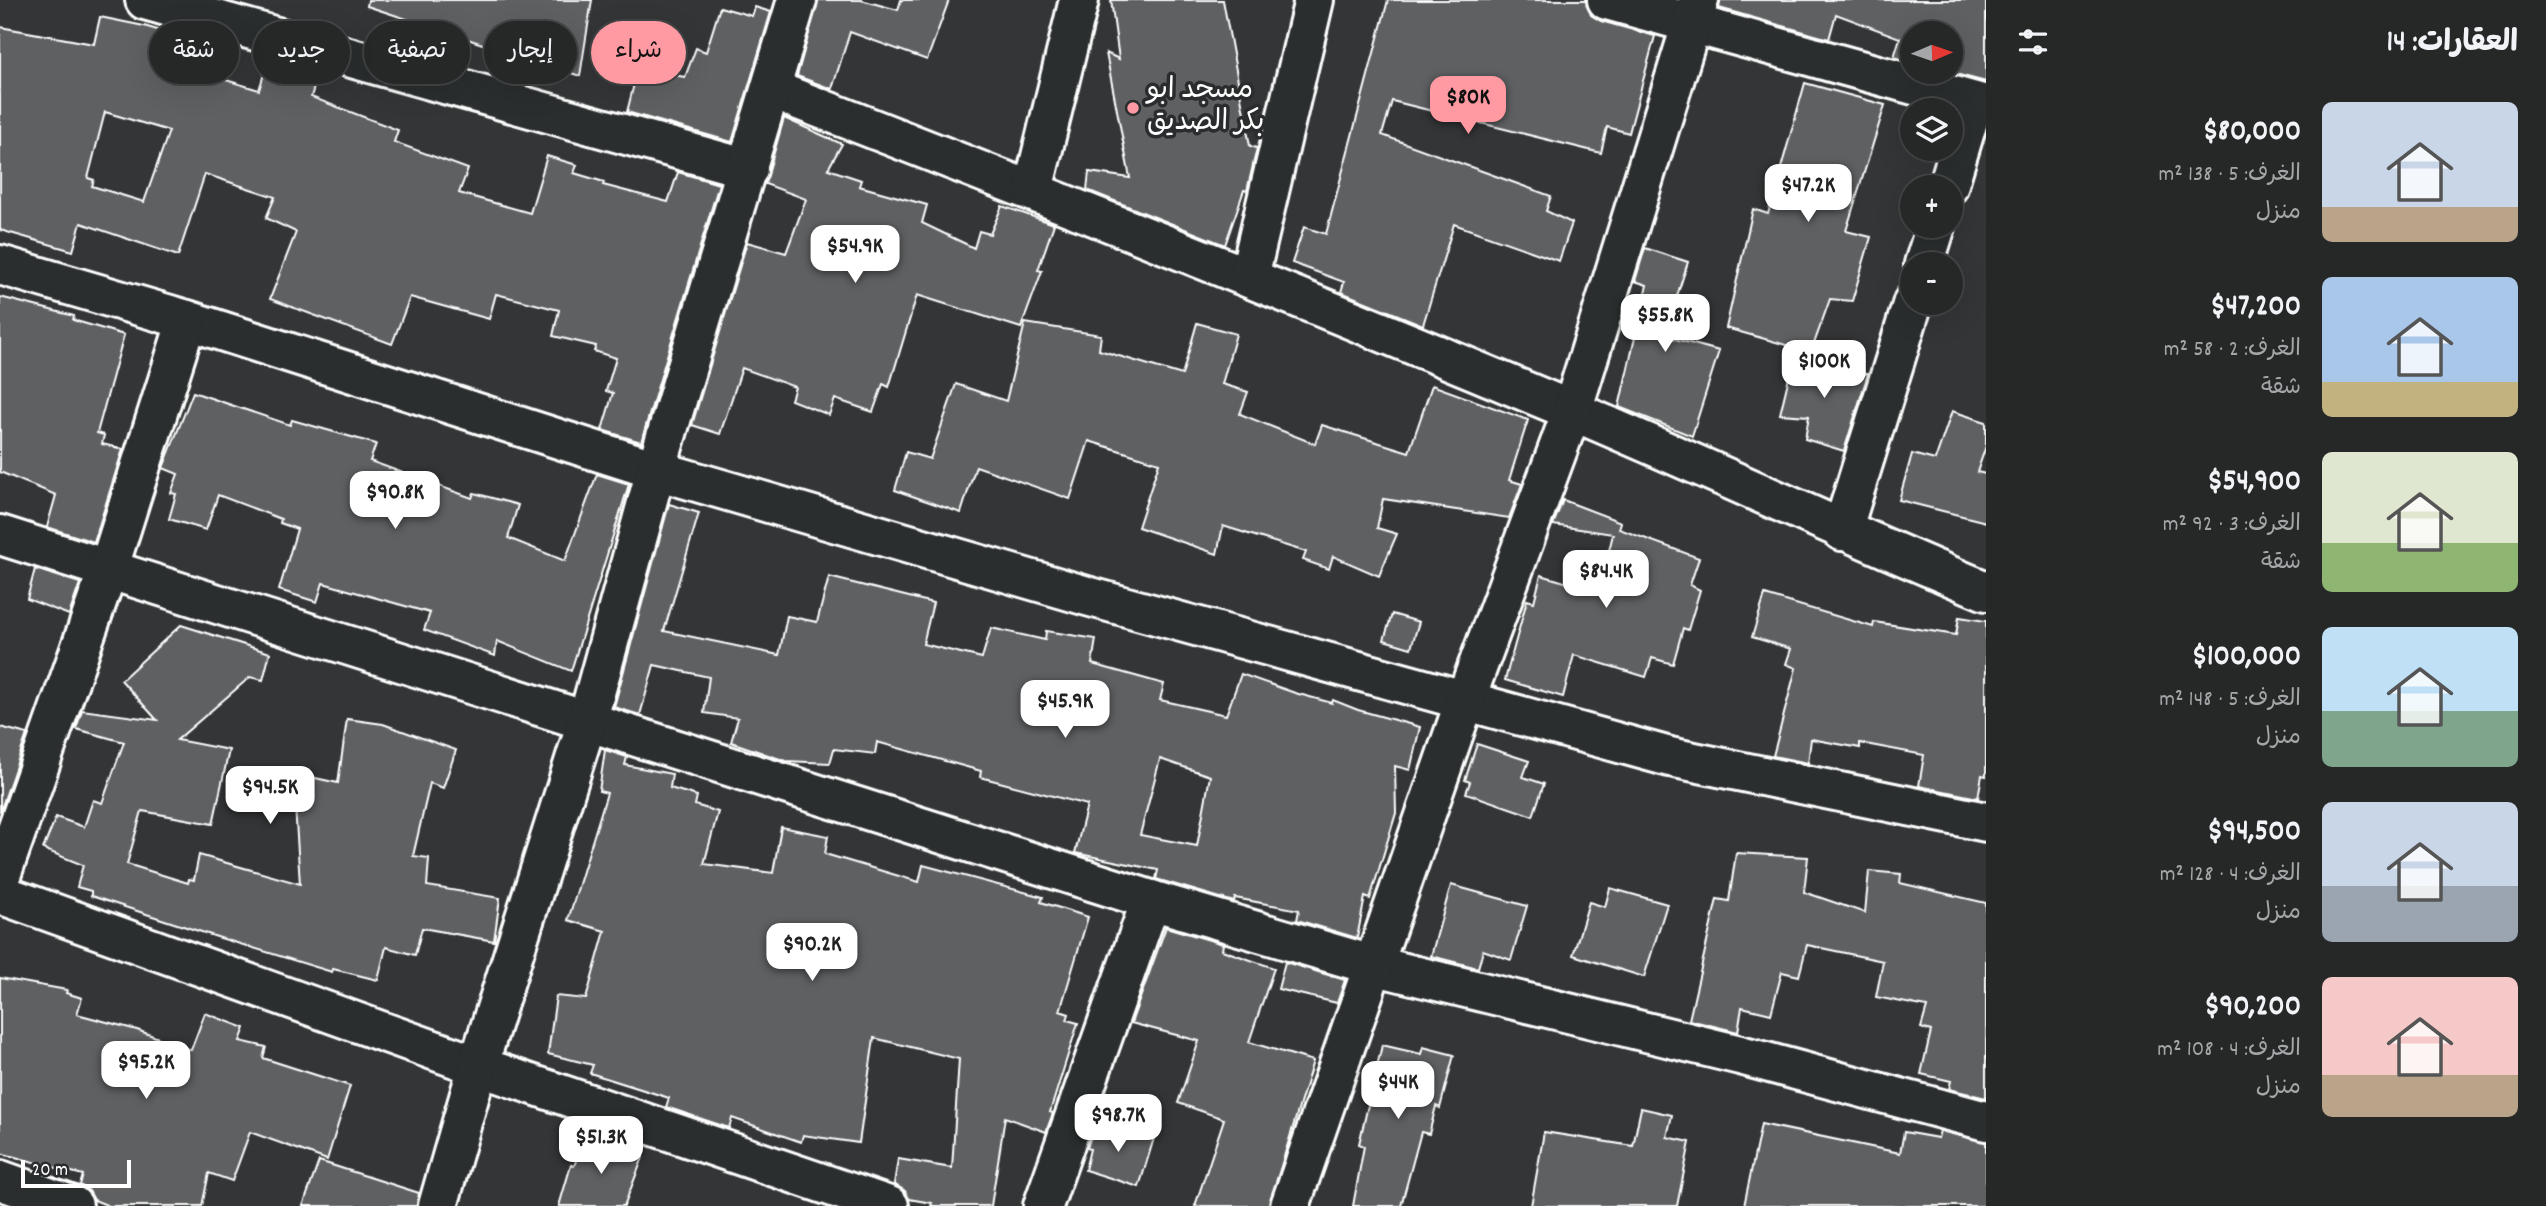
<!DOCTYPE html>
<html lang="ar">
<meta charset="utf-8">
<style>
body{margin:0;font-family:Dekko,"Playpen Sans Arabic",sans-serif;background:#2e3030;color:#f1f3f6;direction:rtl;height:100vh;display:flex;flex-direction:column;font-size:26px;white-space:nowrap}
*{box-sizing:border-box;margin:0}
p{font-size:23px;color:#a4a6a8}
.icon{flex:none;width:38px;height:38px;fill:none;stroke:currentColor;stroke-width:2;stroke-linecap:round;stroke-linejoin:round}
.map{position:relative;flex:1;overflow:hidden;direction:ltr}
.details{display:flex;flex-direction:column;background:#262828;width:560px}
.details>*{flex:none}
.guide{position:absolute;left:21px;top:21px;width:665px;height:63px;direction:rtl;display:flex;gap:14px}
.needle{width:46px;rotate:88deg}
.fabs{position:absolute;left:1900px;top:21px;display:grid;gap:14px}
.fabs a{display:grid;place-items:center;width:63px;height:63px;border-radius:50%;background:#262828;box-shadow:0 7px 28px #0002,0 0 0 2px #424445;font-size:35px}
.scale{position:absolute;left:21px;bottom:18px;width:110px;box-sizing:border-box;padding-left:7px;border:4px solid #fff;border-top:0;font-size:19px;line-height:24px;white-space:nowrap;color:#fff;-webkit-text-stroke:5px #2a2d2e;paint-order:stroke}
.price{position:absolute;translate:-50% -60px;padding:0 16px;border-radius:14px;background:#fff;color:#222;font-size:23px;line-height:46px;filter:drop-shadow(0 2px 4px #0008)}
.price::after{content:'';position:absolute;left:50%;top:42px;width:21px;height:16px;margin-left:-10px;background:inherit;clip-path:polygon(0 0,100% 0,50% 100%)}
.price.selected{background:#ff9aa2;color:#111}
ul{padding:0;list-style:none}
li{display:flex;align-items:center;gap:21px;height:175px;padding:0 28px}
li span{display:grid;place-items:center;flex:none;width:196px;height:140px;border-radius:10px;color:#555}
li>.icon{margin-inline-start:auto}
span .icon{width:84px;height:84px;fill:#fffc;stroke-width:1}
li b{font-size:30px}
h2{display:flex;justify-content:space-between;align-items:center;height:84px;padding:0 28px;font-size:30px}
.pill{padding:0 24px;border-radius:32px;background:#262828;box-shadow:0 7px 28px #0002,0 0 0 2px #424445;font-size:24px;line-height:63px}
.pill.selected{background:#ff9aa2;color:#111}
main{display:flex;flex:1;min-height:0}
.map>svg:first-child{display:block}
</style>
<main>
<section class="details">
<h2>العقارات: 14<svg class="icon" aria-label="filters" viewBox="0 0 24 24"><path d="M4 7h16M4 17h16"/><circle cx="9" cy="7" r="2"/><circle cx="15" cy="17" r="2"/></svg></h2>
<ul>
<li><span style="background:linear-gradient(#c9d6e8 75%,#b9a48a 0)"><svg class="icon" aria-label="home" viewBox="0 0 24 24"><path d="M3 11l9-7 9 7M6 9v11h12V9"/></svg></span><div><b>$80,000</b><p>الغرف: 5 · 138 m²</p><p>منزل</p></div></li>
<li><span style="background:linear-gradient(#a9c7e8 75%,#c2b280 0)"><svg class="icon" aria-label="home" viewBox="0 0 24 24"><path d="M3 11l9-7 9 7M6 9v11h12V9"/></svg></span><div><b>$47,200</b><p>الغرف: 2 · 58 m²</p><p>شقة</p></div></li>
<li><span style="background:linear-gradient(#dfe7d0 65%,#8fb573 0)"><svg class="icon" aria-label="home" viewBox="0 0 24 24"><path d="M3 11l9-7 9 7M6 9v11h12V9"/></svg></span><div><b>$54,900</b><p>الغرف: 3 · 92 m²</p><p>شقة</p></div></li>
<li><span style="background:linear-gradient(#bfe0f5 60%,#7fa58c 0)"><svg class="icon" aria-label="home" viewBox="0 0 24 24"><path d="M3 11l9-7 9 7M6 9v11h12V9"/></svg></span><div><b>$100,000</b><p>الغرف: 5 · 148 m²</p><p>منزل</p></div></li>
<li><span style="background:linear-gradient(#c9d6e8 60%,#9aa5b1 0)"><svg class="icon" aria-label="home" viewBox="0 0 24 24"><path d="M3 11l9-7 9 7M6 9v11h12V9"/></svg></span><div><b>$94,500</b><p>الغرف: 4 · 128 m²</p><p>منزل</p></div></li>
<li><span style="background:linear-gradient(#f6c9c9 70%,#b9a48a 0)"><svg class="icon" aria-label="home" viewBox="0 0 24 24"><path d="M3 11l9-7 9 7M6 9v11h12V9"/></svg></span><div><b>$90,200</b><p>الغرف: 4 · 108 m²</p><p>منزل</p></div></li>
</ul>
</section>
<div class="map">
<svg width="1986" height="1206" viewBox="0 0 1986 1206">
<rect width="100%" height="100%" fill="#333536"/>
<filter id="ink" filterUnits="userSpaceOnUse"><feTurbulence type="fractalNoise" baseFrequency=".0143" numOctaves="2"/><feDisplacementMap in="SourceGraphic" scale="14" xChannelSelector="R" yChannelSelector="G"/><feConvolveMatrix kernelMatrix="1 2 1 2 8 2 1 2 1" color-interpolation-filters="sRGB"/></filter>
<g filter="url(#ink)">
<g fill="#5f6162" stroke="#fff" stroke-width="2" fill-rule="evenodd">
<path d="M368 0H592L580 76 367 6Z"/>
<path d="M818 0H861L898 10 901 0H949L927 60 850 32 832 89 797 76Z"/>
<path d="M1111 0H1223L1250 146 1257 148 1247 191 1244 190 1225 245 1087 190 1089 172 1130 178 1106 53 1119 59Z"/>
<path d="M1388 0H1586L1591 15 1601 21 1655 36 1629 133 1607 127 1601 153 1392 101 1382 135 1551 196 1546 211 1572 223 1559 261 1454 224 1423 325 1341 292 1344 282 1292 263 1304 227 1326 234Z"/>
<path d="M1720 0H1986V82L1948 72H1951V33H1913V62L1894 57 1900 38 1836 14 1829 39 1719 8Z"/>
<path d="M720 7 752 16 755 7 771 12 732 142 627 112 636 76 662 82 663 73 685 77 696 48 706 52Z"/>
<path d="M100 17 144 26 191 40 183 67 259 90 269 58 319 71 311 97 398 130 394 142 468 169 459 193 530 213 547 156 577 165 574 173 604 182 603 185 668 202 678 172 719 184 641 442 602 430 613 393 606 391 616 358 594 351 596 346 553 336 559 310 496 294 489 319 410 297 392 344 270 299 296 232 266 218 275 197 205 174 178 256 81 223 73 251 0 230V27L94 44ZM105 112 169 131 144 202 92 186 94 180 88 178Z"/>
<path d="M1805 83 1885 105 1846 231 1871 237 1852 301 1830 299 1811 352 1726 328 1753 209 1768 214Z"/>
<path d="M784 118 842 144 828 169 861 180 859 186 927 205 922 223 974 248 979 231 990 234 1002 206 1054 224 1038 270 1042 271 1021 328 917 295 889 387 883 384 873 412 835 399 829 415 791 400 795 387 742 368 720 434 692 425 747 242 786 253 806 199 765 184Z"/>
<path d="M1645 248 1688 262 1664 336 1719 351 1692 436 1619 407 1647 285 1635 281Z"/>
<path d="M0 297 74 316 73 320 124 335 97 433 104 435 102 444 123 449 94 542 47 527 56 495 0 472Z"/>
<path d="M1025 323 1101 335 1099 350 1182 375 1197 323 1236 334 1222 384 1248 392 1240 414 1315 444 1322 425 1409 452 1432 385 1528 420 1509 480 1522 484 1509 518 1383 499 1377 528 1397 534 1379 576 1333 556 1329 569 1303 560 1306 552 1223 526 1217 554 1138 527 1159 463 1089 441 1070 499 976 466 961 513 895 490 906 452 930 459 956 384 1006 401Z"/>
<path d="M1795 352 1844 371 1868 374 1844 451 1805 439 1809 416 1780 414Z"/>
<path d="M193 392 290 425 292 420 376 444 370 461 472 498 474 493 518 505 508 538 565 561 597 474 629 484 571 671 497 641 495 656 424 630 430 613 323 583 317 602 279 590 297 529 280 523 281 519 218 495 206 530 169 519 176 494 171 493 178 474 163 468Z"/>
<path d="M1952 411 1986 422V446L1977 472 1986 474V522L1899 500 1912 454 1935 460Z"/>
<path d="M1563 500 1621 522 1619 529 1699 558 1690 585 1700 590 1688 630 1683 628 1673 664 1652 658 1646 677 1574 655 1563 697 1505 680 1527 600 1534 602 1541 575 1599 592 1613 534 1553 525Z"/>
<path d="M669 504 699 513 664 631 779 655 787 616 817 622 829 577 933 603 923 644 982 658 991 628 1045 640 1046 631 1096 639 1092 664 1164 684 1160 700 1226 715 1241 674 1295 693 1332 703 1333 700 1358 710 1420 727 1410 770 1395 766 1396 813 1370 899 1365 897 1357 938 1297 920 1299 910 1235 898 1234 902 1156 879 1158 870 1075 853 1087 805 980 777 981 771 877 742 875 754 834 749 830 763 786 761 731 742 738 718 704 713 709 677 654 665 640 715 614 707ZM1160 759 1210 776 1197 846 1140 835Z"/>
<path d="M35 569 80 583 69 615 27 599Z"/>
<path d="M1765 595 1873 627 1874 622 1956 635 1959 617 1986 621V776L1982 775 1978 798 1919 786 1924 755 1860 743V748L1811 739 1808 763 1773 756 1796 668 1786 664 1791 649 1752 637Z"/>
<path d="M1392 614 1419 622 1411 648 1384 640Z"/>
<path d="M181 625 270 653 263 680 250 677 177 740 229 750 213 824 142 811 127 864 188 883 189 879 194 880 199 855 300 884 294 790 297 774 338 783 347 719 383 724 456 750 443 788 430 783 413 856 429 858 427 886 500 898 494 941 422 928 415 955 386 947 378 980 333 969 332 972 217 937 91 896V891L77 887 83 865 43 849 56 817 84 827 93 800 102 803 124 742 76 729 82 710 157 720 121 680Z"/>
<path d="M0 727 27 734 0 812Z"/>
<path d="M1477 744 1529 761 1523 777 1544 784 1533 816 1466 793 1470 782 1465 780Z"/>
<path d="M605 750 627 757 625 765 672 774 670 788 697 796 695 805 718 812 704 864 773 873 781 827 828 836 825 854 919 882 923 865 1043 897 1041 902 1088 917 1060 1011 1069 1014 1067 1020 1078 1023 1050 1112 1053 1113 1046 1132 1005 1117 991 1206H931L932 1203 909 1199 905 1191 894 1184 898 1159 952 1168 959 1059 874 1038 859 1143 803 1135 801 1142 732 1118 729 1128 666 1107 669 1098 590 1073 593 1065 548 1054 556 996 586 999 605 931 568 920 607 793 599 791Z"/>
<path d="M1736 853 1808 857 1804 892 1865 913 1869 871 1901 874 1900 883 1986 903V1098L1949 1089 1951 1081 1921 1074 1931 1031 1921 1028 1927 1007 1876 997 1883 961 1807 945 1799 976 1782 972 1771 1014 1742 1007 1738 1032 1689 1020 1717 899 1729 901Z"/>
<path d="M1451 885 1527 906 1511 960 1483 950 1478 968 1431 956Z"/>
<path d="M1610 888 1667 904 1644 977 1573 955 1589 902 1605 907Z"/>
<path d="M1166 927 1223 944 1222 950 1274 968 1249 1042 1313 1061 1269 1206H1195L1224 1119 1178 1103 1199 1041 1131 1023Z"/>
<path d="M1285 962 1345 980 1337 1003 1278 989Z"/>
<path d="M0 978 67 990 66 993 82 998 77 1014 137 1030 191 1050 205 1013 245 1028 240 1041 266 1047 263 1058 350 1086 327 1160 250 1132 232 1181 209 1173 202 1206H109L94 1200 89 1191 80 1185 83 1175 0 1153Z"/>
<path d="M1382 1045 1421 1054 1423 1047 1454 1055 1440 1108 1436 1106 1429 1134 1421 1132 1401 1206H1353L1364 1146 1359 1144Z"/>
<path d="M1641 1108 1672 1115 1667 1137 1690 1142 1677 1206H1531L1544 1132 1633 1146Z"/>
<path d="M1095 1124 1154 1138 1139 1187 1085 1170 1090 1149 1087 1148Z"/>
<path d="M1761 1124 1900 1153 1904 1132 1938 1138 1940 1131 1986 1142V1206H1744Z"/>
<path d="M586 1135 643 1157 624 1206H559L571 1165 574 1166Z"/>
<path d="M319 1161 419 1193 417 1206H303Z"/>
</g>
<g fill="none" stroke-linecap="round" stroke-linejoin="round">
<g stroke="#fff" stroke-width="44">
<g id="minor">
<path d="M145 0 748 169"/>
<path d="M1607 0 1986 105"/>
<path d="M773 90C1039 193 1305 299 1568 409 1708 468 1846 533 1986 591"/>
<path d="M1948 187 1973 104"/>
<path d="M1033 190 1079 0"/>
<path d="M1924 264 1936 226"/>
<path d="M0 265 187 320 656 470 1087 596 1670 757 1986 822"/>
<path d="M1249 277 1314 0"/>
<path d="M1842 531 1913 302"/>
<path d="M0 535 1151 900 1372 965 1740 1055 1986 1121"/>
<path d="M0 878 108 570 187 320"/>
<path d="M0 894 478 1066 889 1206"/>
<path d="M0 1180 73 1206"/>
<path d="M438 1206 478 1066 587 722 656 470 797 0"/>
<path d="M1043 1206 1151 900"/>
<path d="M1290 1206 1466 698 1572 411 1699 0"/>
</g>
</g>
<use href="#minor" stroke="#2a2d2e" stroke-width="38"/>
</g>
</g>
<circle fill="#ff9aa2" stroke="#2a2d2e" stroke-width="2.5" cx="1133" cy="108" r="7"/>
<g text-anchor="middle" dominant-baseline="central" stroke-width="7" stroke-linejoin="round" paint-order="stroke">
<g font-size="28" fill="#fff" stroke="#2a2d2e" text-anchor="start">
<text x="1147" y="92">مسجد ابو<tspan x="1147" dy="32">بكر الصديق</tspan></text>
</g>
</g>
</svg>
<div class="fabs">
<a><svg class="needle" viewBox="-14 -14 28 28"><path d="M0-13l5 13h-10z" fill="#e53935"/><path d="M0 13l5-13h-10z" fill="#a4a6a8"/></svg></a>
<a><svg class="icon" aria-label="layers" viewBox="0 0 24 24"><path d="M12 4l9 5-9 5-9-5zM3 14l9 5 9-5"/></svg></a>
<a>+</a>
<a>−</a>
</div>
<div class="scale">20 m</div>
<b class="price selected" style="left:1468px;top:136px">$80K</b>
<b class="price" style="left:1808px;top:224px">$47.2K</b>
<b class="price" style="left:855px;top:285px">$54.9K</b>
<b class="price" style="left:1665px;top:354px">$55.8K</b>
<b class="price" style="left:1824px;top:400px">$100K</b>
<b class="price" style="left:395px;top:531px">$90.8K</b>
<b class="price" style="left:1606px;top:610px">$84.4K</b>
<b class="price" style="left:1065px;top:740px">$45.9K</b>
<b class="price" style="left:270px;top:826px">$94.5K</b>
<b class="price" style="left:812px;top:983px">$90.2K</b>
<b class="price" style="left:146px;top:1101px">$95.2K</b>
<b class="price" style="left:1398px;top:1121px">$44K</b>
<b class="price" style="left:1118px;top:1154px">$98.7K</b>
<b class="price" style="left:601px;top:1176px">$51.3K</b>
<div class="guide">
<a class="pill selected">شراء</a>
<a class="pill">إيجار</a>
<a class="pill">تصفية</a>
<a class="pill">جديد</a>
<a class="pill">شقة</a>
</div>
</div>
</main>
